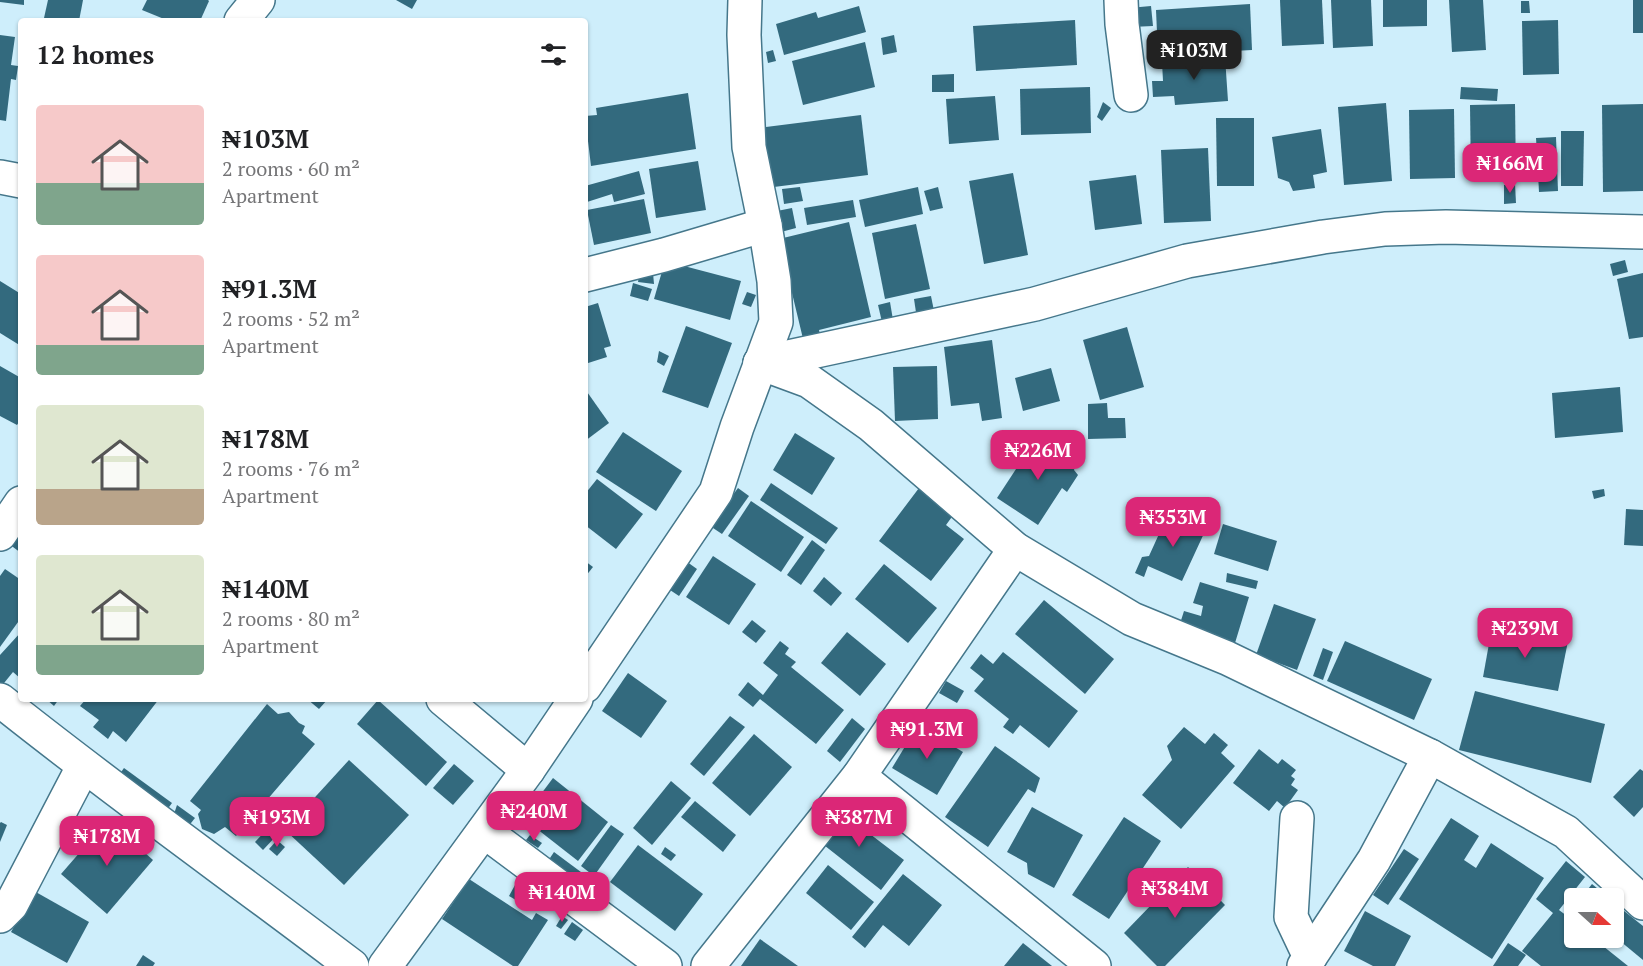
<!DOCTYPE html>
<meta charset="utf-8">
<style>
body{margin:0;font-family:"PT Serif",serif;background:#f6f6f6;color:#202124;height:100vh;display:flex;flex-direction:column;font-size:22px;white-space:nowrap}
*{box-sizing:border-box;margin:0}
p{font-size:20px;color:#757577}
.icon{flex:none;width:33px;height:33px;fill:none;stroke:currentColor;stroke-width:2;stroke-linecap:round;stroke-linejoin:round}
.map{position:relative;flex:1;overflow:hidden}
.sheet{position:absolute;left:18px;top:18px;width:570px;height:684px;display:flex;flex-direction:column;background:#fff;border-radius:6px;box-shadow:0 2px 4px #0004}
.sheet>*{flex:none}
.needle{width:39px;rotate:111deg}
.controls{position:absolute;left:1564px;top:888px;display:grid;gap:12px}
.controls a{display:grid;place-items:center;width:60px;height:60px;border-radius:6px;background:#fff;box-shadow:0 2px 4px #0004;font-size:30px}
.price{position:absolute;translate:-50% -51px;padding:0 14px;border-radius:12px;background:#db2777;color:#fff;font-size:20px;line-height:39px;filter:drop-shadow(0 2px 3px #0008)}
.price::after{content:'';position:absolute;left:50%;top:36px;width:18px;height:14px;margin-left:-9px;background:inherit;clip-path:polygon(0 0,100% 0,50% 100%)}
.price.selected{background:#222;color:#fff}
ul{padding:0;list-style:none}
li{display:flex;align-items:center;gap:18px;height:150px;padding:0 18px}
li span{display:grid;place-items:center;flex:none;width:168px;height:120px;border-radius:6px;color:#555}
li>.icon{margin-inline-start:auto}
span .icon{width:72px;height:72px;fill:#fffc;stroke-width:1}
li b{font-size:26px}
h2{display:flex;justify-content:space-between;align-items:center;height:72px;padding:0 18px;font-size:26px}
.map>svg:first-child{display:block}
</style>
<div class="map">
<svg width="1643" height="966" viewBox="0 0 1643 966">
<rect width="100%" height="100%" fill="#ceeefb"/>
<g fill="#336a7e">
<path d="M0 0H24V5L0 2Z"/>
<path d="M48 0H83L79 21H56L44 18Z"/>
<path d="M147 0H208L209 1 200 21H169L142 10Z"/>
<path d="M396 0H417L412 9Z"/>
<path d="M1280 0H1322L1324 44 1282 46Z"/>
<path d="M1331 0H1371L1373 46 1333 48Z"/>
<path d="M1383 0H1427V26L1383 27Z"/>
<path d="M1449 0H1483L1486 50 1452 52Z"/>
<rect x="1633" y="0" width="10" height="33"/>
<path d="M1521 1H1529L1530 13H1521Z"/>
<path d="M1250 4 1252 50 1158 55 1156 10Z"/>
<path d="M859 6 866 32 784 55 776 24 816 12 818 18Z"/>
<path d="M1151 6 1153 26 1131 27 1129 8Z"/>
<path d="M1075 20 1077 65 976 71 973 26Z"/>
<path d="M1558 20 1559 74 1523 75 1522 21Z"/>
<path d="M0 35 15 37 11 65 18 66 16 80 11 79 6 121 0 120Z"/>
<path d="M894 35 897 52 883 55 881 38Z"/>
<path d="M865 42 875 87 803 105 792 61Z"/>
<path d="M773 50 776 61 768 63 766 52Z"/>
<path d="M1225 57 1228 101 1175 105 1174 96 1153 97 1152 81H1163L1162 62Z"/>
<path d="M954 74V92H932V75Z"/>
<path d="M1090 87 1091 133 1021 135 1020 89Z"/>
<path d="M1461 87 1498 89 1497 101 1460 99Z"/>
<path d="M688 93 696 149 591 166 585 116 597 115 596 108Z"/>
<path d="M995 96 999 140 949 144 946 99Z"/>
<path d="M1103 102 1111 108 1102 121 1097 117Z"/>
<path d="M1386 103 1392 181 1344 185 1338 107Z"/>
<path d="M1515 104 1516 178 1471 179 1470 105Z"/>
<path d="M1643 104V191L1603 192 1602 105Z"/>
<path d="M1454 109 1455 178 1410 179 1409 110Z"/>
<path d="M861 115 868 175 766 188 759 128Z"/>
<path d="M1216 118H1254V186H1217Z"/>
<path d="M1321 129 1327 172 1313 175 1315 188 1293 191 1289 182 1278 178 1272 137Z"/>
<path d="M1561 131H1584L1583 186H1561Z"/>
<path d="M1556 137 1558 191 1539 192 1536 138Z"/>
<path d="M1208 148 1211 221 1164 223 1161 150Z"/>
<path d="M698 161 706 210 656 218 649 169Z"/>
<path d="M639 171 645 194 614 202 612 194 587 202 585 186Z"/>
<path d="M1013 173 1028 255 984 264 969 181Z"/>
<path d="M1136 175 1142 224 1095 230 1089 181Z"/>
<path d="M1515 184 1516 203 1504 204V185Z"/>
<path d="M800 187 803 201 784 204 782 189Z"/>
<path d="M918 187 923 214 865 227 859 200Z"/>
<path d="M938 187 943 208 930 211 924 191Z"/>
<path d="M644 199 651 233 594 245 587 210Z"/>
<path d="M853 200 856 217 807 225 804 208Z"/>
<path d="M792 208 796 228 781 232 777 211Z"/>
<path d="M849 222 871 317 819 330 822 342 805 347 779 239Z"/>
<path d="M916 224 930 289 885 299 872 233Z"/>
<path d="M1625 260 1628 272 1613 276 1610 264Z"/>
<path d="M665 261 741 281 730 320 654 299Z"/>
<path d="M640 270 653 273 654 284 638 282Z"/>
<path d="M1643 273V337L1629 339 1617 279Z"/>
<path d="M0 281 21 294V346L0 333Z"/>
<path d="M633 283 652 289 648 301 630 296Z"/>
<path d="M747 292 756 295 751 307 742 304Z"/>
<path d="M931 296 935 316 917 319 914 299Z"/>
<path d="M890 302 893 320 882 322 878 305Z"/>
<path d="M598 303 611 346 604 348 607 357 585 364V307Z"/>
<path d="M686 326 732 343 708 408 662 392Z"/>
<path d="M1127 327 1144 387 1100 400 1083 340Z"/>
<path d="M992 340 1002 418 982 421 979 403 951 406 944 347Z"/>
<path d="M659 351 669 356 664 366 657 362Z"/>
<path d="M0 366 21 378V419L17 425 0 416Z"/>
<path d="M937 366 938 419 895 421 893 367Z"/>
<path d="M1051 368 1060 401 1023 411 1015 378Z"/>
<path d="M1620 387 1623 432 1555 438 1552 393Z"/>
<path d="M585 389 609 423 585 441Z"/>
<path d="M1107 403 1108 418H1125L1126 438 1088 439V404Z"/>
<path d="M623 432 682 471 656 511 596 472Z"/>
<path d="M795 433 835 458 812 495 773 470Z"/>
<path d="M1037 437 1076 463 1074 470 1078 475 1067 492 1062 488 1038 525 997 498Z"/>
<path d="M597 479 643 514 616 549 585 525V494Z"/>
<path d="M771 483 838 528 826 544 760 500Z"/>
<path d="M738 488 749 496 722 534 710 526Z"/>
<path d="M919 488 954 514 946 525 964 539 931 581 879 541Z"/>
<path d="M1604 489 1605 496 1594 499 1592 491Z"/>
<path d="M751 501 804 537 781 572 728 536Z"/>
<path d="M1626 509 1643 510V546L1624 545Z"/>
<path d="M1169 512 1206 529 1182 581 1148 566 1144 577 1135 573 1142 557 1149 556Z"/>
<path d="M1223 524 1277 541 1268 571 1214 554Z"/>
<path d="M21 528V553L9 544Z"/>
<path d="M812 540 825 550 801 585 787 575Z"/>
<path d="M713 556 756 584 729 625 686 597Z"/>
<path d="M683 559 697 569 679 596 664 586Z"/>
<path d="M585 561 593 567 585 577Z"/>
<path d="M884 564 937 608 908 643 855 599Z"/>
<path d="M5 569 21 580V618L0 647V576Z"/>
<path d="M1227 573 1258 581 1256 589 1226 582Z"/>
<path d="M824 577 842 593 831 606 813 591Z"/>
<path d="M1200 582 1249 597 1235 643 1200 632 1177 633 1184 611 1201 616 1203 606 1193 603Z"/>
<path d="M1044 600 1114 659 1085 694 1015 634Z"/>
<path d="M1274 604 1316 619 1297 670 1256 655Z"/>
<path d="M752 620 766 631 756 643 742 632Z"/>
<path d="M1492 627 1568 641 1558 691 1483 677Z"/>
<path d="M21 632V679L13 672 0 688V655Z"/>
<path d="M847 632 886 664 860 696 821 663Z"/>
<path d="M780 641 789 648 785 654 796 662 791 667 844 710 816 744 760 699 753 707 738 695 748 682 763 695 778 675 763 663Z"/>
<path d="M1345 641 1432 679 1414 720 1327 681Z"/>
<path d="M1323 648 1333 652 1323 680 1313 676Z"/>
<path d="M1003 652 1078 711 1049 748 1020 725 1013 734 1003 727 1009 719 974 691 984 679 970 668 981 654 993 664Z"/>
<path d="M628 673 667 701 641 738 602 711Z"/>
<path d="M946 681 964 691 957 703 939 693Z"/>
<path d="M1475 691 1605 724 1591 783 1459 750Z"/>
<path d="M46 699H59L54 706Z"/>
<path d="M86 699H159L126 742 113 731 108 739 93 727 99 720 80 706Z"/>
<path d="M307 699H328L319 709Z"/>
<path d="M378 700 447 762 426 786 357 724Z"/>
<path d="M267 704 278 714 289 712 299 723 305 726 302 733 315 744 236 836 225 827 214 834 202 829 198 814 201 810 190 801Z"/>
<path d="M730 716 745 727 704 776 690 764Z"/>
<path d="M852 718 865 729 840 762 827 751Z"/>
<path d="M918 725 963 752 937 795 892 768Z"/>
<path d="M1184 727 1205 744 1214 733 1228 745 1221 753 1235 766 1181 829 1142 795 1172 760 1167 746Z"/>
<path d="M754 734 792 767 750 816 712 783Z"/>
<path d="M995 746 1040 778 1035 793 1028 789 988 847 945 817Z"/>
<path d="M1259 749 1278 764 1282 759 1296 770 1291 776 1295 779 1291 785 1298 790 1285 808 1277 801 1269 811 1233 783Z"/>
<path d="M349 760 409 815 344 885 285 830Z"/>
<path d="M454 764 474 781 453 805 433 788Z"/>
<path d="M124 768 172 803 164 814 116 779Z"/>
<path d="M1640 769 1643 771V807L1634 817 1613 797Z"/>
<path d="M553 778 608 822 578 861 523 818Z"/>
<path d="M671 781 691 798 652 845 633 828Z"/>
<path d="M695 801 736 835 723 852 681 817Z"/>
<path d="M843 801 855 810 849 818 904 860 881 890 815 838Z"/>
<path d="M177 805 195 818 187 828 173 817Z"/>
<path d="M1032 807 1083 835 1054 888 1028 874 1027 863 1007 852Z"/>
<path d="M1124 817 1161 841 1109 919 1072 895Z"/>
<path d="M1451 818 1479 836 1464 860 1476 868 1491 843 1544 878 1492 959 1399 899Z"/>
<path d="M108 820 153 860 107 914 61 874Z"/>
<path d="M1 822 7 825 0 842V823Z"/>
<path d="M611 825 624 834 594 876 581 866Z"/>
<path d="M270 826 278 834 263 850 255 842Z"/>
<path d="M530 835 542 843 538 848 526 840Z"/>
<path d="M277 840 285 847 277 856 269 849Z"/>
<path d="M638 845 703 894 675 931 610 882Z"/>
<path d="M665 847 676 855 671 861 661 854Z"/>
<path d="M1404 849 1419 859 1388 905 1373 895Z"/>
<path d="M554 852 589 878 581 887 548 861Z"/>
<path d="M1566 861 1585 877 1559 910 1575 922V938H1593L1628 966H1541L1522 951 1553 913 1536 899Z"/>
<path d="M828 865 874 902 851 930 806 893Z"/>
<path d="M1188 867 1225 905 1165 966H1157L1124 933Z"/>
<path d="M1152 872 1161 878 1146 899 1137 892Z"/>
<path d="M903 874 942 905 909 946 883 925 865 948 852 937Z"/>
<path d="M469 879 532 920 536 913 548 920 518 966H513L442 919Z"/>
<path d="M1592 884 1609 898H1581Z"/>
<path d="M515 885 527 891 521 903 509 896Z"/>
<path d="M34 891 89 922 67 963 11 932Z"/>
<path d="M1614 903 1643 926V960L1614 936Z"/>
<path d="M1365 911 1411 936 1395 966H1373L1344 951Z"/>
<path d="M562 916 568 920 561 929 556 926Z"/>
<path d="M572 922 583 930 575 941 564 934Z"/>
<path d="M760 939 798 966H741Z"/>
<path d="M1023 943 1052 966H1004Z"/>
<path d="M1508 943 1526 955 1518 966H1493Z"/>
<path d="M143 955 155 963 153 966H136Z"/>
</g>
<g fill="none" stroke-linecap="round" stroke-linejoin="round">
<g stroke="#45778b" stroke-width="36">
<g id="minor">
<path d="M1121 0 1122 24 1131 95"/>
<path d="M241 21 258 0"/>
<path d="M0 177 21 181"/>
<path d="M585 275 664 255 765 225"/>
<path d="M760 363 809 381 871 425 1015 549 1132 619 1227 658 1430 756 1566 832 1643 903"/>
<path d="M760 363 1035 304 1187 261 1323 237 1385 229 1446 227 1643 232"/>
<path d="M0 534 21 503"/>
<path d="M585 686 716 492 737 427 776 322 774 281 765 225 749 147 744 35 745 0"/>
<path d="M443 699 528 770"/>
<path d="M0 700C115 792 235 877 352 966"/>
<path d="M859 776 1094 966"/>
<path d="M1297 818 1291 917 1310 957"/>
<path d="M484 831 665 966"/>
<path d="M0 916 11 905 83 767"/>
<path d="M385 966 528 770 576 699"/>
<path d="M708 966 859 776 1015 549"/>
<path d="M1304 966 1374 860 1430 756"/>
</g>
</g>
<use href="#minor" stroke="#fff" stroke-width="33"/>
</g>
</svg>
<div class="controls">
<a><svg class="needle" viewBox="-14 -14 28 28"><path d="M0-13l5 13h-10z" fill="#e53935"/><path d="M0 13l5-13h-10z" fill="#757577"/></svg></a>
</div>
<b class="price selected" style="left:1194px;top:81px">₦103M</b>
<b class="price" style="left:1510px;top:194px">₦166M</b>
<b class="price" style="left:1038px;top:481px">₦226M</b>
<b class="price" style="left:1173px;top:548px">₦353M</b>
<b class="price" style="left:1525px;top:659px">₦239M</b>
<b class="price" style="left:927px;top:760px">₦91.3M</b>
<b class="price" style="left:534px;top:842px">₦240M</b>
<b class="price" style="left:277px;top:848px">₦193M</b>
<b class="price" style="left:859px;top:848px">₦387M</b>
<b class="price" style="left:107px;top:867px">₦178M</b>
<b class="price" style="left:1175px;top:919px">₦384M</b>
<b class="price" style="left:562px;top:923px">₦140M</b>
<section class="sheet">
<h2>12 homes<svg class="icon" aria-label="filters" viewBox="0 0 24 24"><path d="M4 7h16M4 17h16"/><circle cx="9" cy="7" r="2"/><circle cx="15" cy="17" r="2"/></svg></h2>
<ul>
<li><span style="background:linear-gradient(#f6c9c9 65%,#7fa58c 0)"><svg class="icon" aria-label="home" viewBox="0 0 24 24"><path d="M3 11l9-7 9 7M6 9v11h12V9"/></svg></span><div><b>₦103M</b><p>2 rooms · 60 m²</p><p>Apartment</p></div></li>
<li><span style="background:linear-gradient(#f6c9c9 75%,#7fa58c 0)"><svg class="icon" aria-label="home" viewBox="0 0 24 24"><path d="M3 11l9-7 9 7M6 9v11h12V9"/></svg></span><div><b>₦91.3M</b><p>2 rooms · 52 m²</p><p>Apartment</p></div></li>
<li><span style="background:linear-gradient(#dfe7d0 70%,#b9a48a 0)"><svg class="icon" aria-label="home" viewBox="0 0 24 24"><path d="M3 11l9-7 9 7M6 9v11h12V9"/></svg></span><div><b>₦178M</b><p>2 rooms · 76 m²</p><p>Apartment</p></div></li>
<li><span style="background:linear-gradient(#dfe7d0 75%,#7fa58c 0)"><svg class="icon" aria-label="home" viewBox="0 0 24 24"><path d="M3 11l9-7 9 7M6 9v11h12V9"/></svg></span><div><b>₦140M</b><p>2 rooms · 80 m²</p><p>Apartment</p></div></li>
</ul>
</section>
</div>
